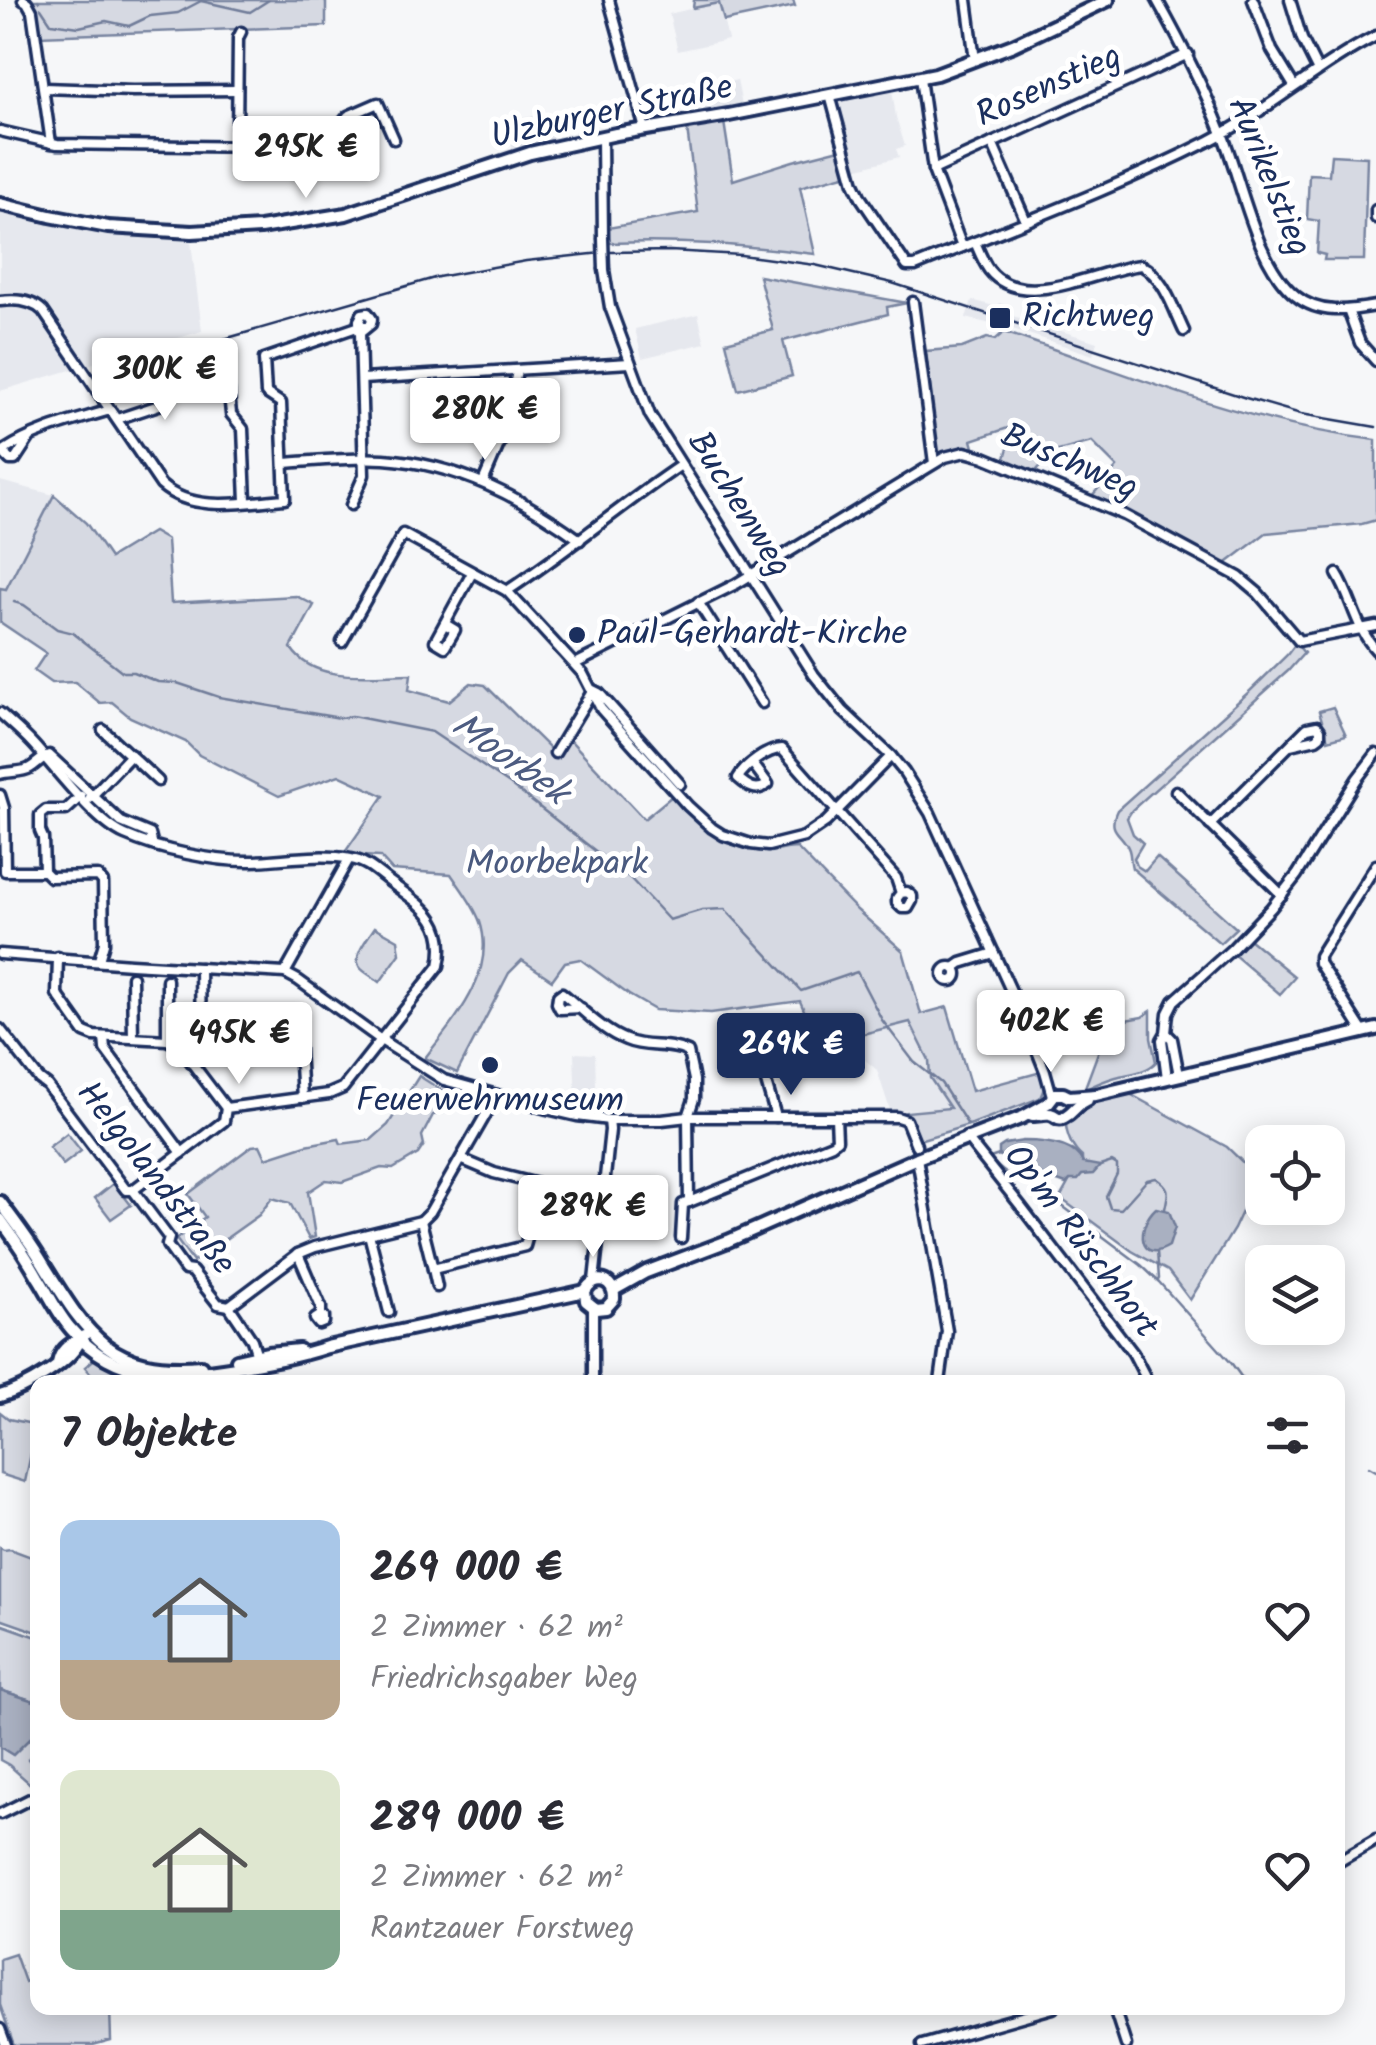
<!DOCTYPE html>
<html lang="de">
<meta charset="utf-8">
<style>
body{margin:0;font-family:Kalam,sans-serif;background:#f7f7f7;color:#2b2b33;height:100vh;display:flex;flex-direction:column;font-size:38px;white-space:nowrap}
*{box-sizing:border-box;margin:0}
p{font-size:32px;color:#7c7c81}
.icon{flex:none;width:55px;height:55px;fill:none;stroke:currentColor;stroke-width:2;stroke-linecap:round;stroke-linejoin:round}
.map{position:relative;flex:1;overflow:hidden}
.sheet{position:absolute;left:30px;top:1375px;width:1315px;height:640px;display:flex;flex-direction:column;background:#fff;border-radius:20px;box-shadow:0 5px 25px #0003}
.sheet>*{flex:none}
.controls{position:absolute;left:1245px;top:1125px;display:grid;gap:20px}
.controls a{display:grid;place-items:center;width:100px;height:100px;border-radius:20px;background:#fff;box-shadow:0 5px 25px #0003;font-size:50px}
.price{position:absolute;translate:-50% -85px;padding:0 22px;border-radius:10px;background:#fff;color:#222;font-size:32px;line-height:65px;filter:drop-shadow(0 2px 5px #0008)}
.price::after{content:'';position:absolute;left:50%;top:60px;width:30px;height:22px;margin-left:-15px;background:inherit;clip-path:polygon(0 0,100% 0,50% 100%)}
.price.current{background:#1b2f5e;color:#fff}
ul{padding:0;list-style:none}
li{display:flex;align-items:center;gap:30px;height:250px;padding:0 30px}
li span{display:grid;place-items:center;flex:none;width:280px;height:200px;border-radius:20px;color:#555}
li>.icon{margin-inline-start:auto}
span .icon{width:120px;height:120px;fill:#fffc;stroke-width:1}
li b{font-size:42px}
h2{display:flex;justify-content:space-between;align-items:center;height:120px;padding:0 30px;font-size:42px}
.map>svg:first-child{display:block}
</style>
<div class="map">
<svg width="1376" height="2045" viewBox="0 0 1376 2045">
<rect width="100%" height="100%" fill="#f6f7f9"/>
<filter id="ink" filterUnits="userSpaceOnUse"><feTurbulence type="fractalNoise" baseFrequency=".01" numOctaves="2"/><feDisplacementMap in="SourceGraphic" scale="20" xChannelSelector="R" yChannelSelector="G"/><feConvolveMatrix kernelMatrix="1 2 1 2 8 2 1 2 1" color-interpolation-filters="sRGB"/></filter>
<g filter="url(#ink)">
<g fill="#e6e8ee">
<path d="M719 2 728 40 678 51 669 14Z"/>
<path d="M737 80 743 110 699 119 694 93 720 88V84Z"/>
<path d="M892 90 896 117 905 146 896 149 899 157 852 170 834 101Z"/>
<path d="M547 113 554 141 513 151 506 122Z"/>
<path d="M0 209 90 230 191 242 202 331 0 391Z"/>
<path d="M972 300 997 307 999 303 1005 305 1003 313 1097 342 1093 355 1000 325 997 332 990 330 991 324 966 318Z"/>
<path d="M698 314 705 343 642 358 635 329Z"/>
<path d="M0 481 54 495 4 591 0 588Z"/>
<path d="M910 1022 929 1060 930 1078 950 1109 890 1110 877 1070 865 1060 858 1034Z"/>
<path d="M574 1053 595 1054 597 1114 576 1110Z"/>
</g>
<g fill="#d6d9e2" stroke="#7884a0" stroke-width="2.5">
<path d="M31 0H324L326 3V26L38 36Z"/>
<path d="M694 0H793L795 6 724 21 719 3 693 8Z"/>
<path d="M724 122 733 180 793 161 840 149 848 174 800 187 815 254C744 245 680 240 609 243L608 228 698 212 687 129Z"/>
<path d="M1331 155 1367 157 1364 260H1324L1325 255 1317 253 1319 221 1307 219 1309 174 1329 175Z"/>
<path d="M759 276 907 303 887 307 888 314 783 341 792 376 738 390 726 342 773 330Z"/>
<path d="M1004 332C1126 373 1248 425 1376 440V520L1362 524 1266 533 1224 565 1126 512 1090 498 1117 467 1092 442 1054 452 1033 474 1004 462 1014 426 972 440 975 451 954 450 938 457 926 351 962 348 987 338 995 340Z"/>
<path d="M54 495 86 523 110 558 153 532 167 540 171 603 296 596 314 605 291 648C315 685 373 674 411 674L409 690 449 701 471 683 485 685 557 756 570 740 644 819 672 796C699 824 725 850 766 852 776 852 787 848 797 848L857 910 903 951 921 1014 947 1007 972 1091 1041 1072 1045 1086 1040 1098 972 1124 919 1140 906 1112 950 1108 930 1078 929 1060 910 1022 819 1045 800 1001 711 1013 655 1010 629 995 580 959 565 962 552 980 522 960 509 973 457 1073 425 1058C454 1020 497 974 480 922 474 905 461 889 451 874L392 870 380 857 343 855 384 796 339 775 279 796 199 755 186 742 130 717 112 702 100 703 75 682 51 683 34 671 46 653 0 622V588L6 589Z"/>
<path d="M1296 643 1304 653 1288 671 1132 810 1127 818 1133 834 1143 843 1134 858 1137 866 1145 871 1157 857 1236 928 1220 943 1132 868C1130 862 1131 856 1129 850 1123 832 1106 833 1117 810L1250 691 1287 655Z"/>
<path d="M1333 707 1346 735 1328 740 1319 711Z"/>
<path d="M375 927 398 940 400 954 380 982C375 978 362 972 359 966 353 955 369 936 375 927Z"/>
<path d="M1249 939 1295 977 1280 994 1233 954Z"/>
<path d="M1151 1011V1038L1156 1062C1146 1073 1131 1073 1116 1077 1105 1080 1094 1085 1084 1090L1109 1023 1142 1017Z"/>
<path d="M419 1076 446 1093 449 1103 443 1113 433 1115 422 1136 424 1145 418 1154 393 1169 381 1168 342 1182 326 1180 308 1192 315 1237 309 1239 290 1203 272 1198 259 1215 193 1262 176 1239 205 1217 188 1194 252 1146 260 1145 266 1158 306 1145 339 1139 341 1144 371 1140 388 1125Z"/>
<path d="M1128 1093 1227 1147 1258 1177 1234 1229 1190 1300 1168 1271 1132 1251 1060 1198 1070 1180 1082 1175 1089 1166 1082 1163V1157C1073 1150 1066 1135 1066 1123 1071 1120 1073 1115 1078 1110 1089 1098 1112 1096 1128 1093Z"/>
<path d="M67 1133 81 1151 63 1165 49 1147Z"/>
<path d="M114 1183 131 1205 111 1219 95 1198Z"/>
<path d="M98 1356C141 1384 168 1383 218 1375L220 1382H98L85 1367Z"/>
<path d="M0 1412 9 1419 37 1425 25 1482 0 1474Z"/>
<path d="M0 1548 4 1550 10 1549 37 1559V1632L0 1619Z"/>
<path d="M0 1624 37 1637V1702L0 1690Z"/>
<path d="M30 1738 36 1741 37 1747 28 1759 37 1770V1790L9 1765 0 1760V1747L13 1755Z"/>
<path d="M15 1954 25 1982 37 1978 38 2008H63L65 2011 75 2008H110L111 2040 93 2045H14L0 2005V1959Z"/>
</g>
<g fill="#a9b0c1" stroke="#707c99" stroke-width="2.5">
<path d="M1023 1141C1043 1141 1075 1143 1083 1163L1100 1166 1093 1174 1082 1175 1078 1180H1070L1066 1184 1016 1166 999 1155V1148L1005 1144Z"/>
<path d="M1156 1208 1169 1211 1175 1227 1169 1246C1139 1265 1135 1227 1156 1208Z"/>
<path d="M0 1690 37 1702V1747L36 1741 30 1738 13 1755 0 1747Z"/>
</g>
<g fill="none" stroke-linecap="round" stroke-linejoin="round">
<g stroke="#707c99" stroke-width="2.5">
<path d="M38 0 39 2"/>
<path d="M41 8 51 23 79 27 106 21 129 26 150 16 178 13 201 1 250 12 269 0"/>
<path d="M14 602 24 605 57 629 73 633 123 672H133L158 682 177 683 219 697 340 718 352 716 432 732 511 785 630 878 669 920 702 910 725 909 801 991 857 972 882 1020 914 1062 941 1083 968 1125"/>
<path d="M974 1141C995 1164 1001 1176 1033 1184L1141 1265 1159 1282 1232 1364 1245 1382"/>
<path d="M990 1158 999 1155"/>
<path d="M1100 1166 1112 1162 1117 1165V1174L1106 1196 1110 1208 1121 1209 1147 1180 1156 1178C1172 1188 1168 1193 1165 1209"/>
<path d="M1157 1251 1159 1279"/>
<path d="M1369 1467 1376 1471"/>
</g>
<g stroke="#1b2f5e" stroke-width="15">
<g id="minor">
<path d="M23 0 27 2 32 11 51 143"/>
<path d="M609 0 645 129"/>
<path d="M967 0 975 60"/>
<path d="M1157 0C1181 43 1203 85 1221 131 1241 178 1255 264 1296 296 1319 315 1348 311 1376 306"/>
<path d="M1253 0 1272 50 1294 86"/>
<path d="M1290 0 1302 39 1317 69"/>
<path d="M920 78 933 170 962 247"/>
<path d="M44 88 133 91 237 90"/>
<path d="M830 95 854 183 861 198 907 266H915C1013 226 1114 189 1209 141 1268 111 1317 66 1376 36"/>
<path d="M0 131 57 144 256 147 257 134 237 133"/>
<path d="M257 134 325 133 339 127 348 116 378 103 394 139"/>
<path d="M237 136 238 38 241 32"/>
<path d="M602 137 603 238"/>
<path d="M992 143 1026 221"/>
<path d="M933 170 1188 54"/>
<path d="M1376 210V218"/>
<path d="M975 242C979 251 983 262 989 270 1023 313 1099 269 1141 265 1164 277 1173 308 1184 331"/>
<path d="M604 270 610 307 650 415 814 675 843 711 891 756 904 772 930 813 1028 1028 1045 1071 1052 1096"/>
<path d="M0 301C15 299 32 300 43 311L161 485C194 514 245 502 285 499L281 403 266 393 264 359 357 327 360 333 359 321"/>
<path d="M913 302 934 463"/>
<path d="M1348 310 1360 343 1376 361"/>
<path d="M362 379 630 363"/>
<path d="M117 419 165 403 162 394 227 372 231 414 243 429 246 501"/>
<path d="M30 437 15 460H10L6 456 5 450C37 429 75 421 110 410"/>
<path d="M284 463C317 461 351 457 384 459 458 464 521 497 580 540"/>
<path d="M483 482 504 433 517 371"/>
<path d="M351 505 364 475 360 333 371 324 372 319 368 313 362 314 359 321 362 326H368"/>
<path d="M1337 574C1352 598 1356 629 1376 650"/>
<path d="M507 591C567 552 621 505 681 465"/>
<path d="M698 602 762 703"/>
<path d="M445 624 455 630 445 647 435 641 472 573"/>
<path d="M342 642 403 534 507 591 583 674 601 709 688 806 712 828 723 835 751 844 768 846 804 837 826 822 891 756"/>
<path d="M575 664 736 584 945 457 965 452 984 457 1124 515 1239 577 1258 593 1299 641 1376 626"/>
<path d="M0 713C11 723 23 733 33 744 57 770 94 821 125 835 159 850 215 862 252 861 284 860 319 853 351 859 366 861 378 873 390 882 422 906 449 920 439 966L343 1088 329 1094 226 1108 224 1121 133 1190"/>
<path d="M103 730 158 781"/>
<path d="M555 753 593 690 599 693 680 784"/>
<path d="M753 764 768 784C757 793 748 787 738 778 745 766 767 749 782 749L896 878 901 893 897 898V903L902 908H908L912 901V896L907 892 901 893"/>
<path d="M0 774C9 771 22 773 30 768 38 763 41 758 49 755L121 822 150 834 152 842"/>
<path d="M1176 791 1282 895"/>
<path d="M0 795 4 808 5 871H44L50 877 98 876 103 882 104 943 99 960"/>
<path d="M89 799 131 755"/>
<path d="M1210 825 1290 745 1316 739 1320 736V730L1317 726 1307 728 1290 745"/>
<path d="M44 871 43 838 40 831V815L46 810H66L81 796"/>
<path d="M0 954 131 964 285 973 298 980 381 1040 444 1080 547 1109 577 1116 609 1120H662L688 1117H897L906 1120 916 1145"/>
<path d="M58 957 57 994 84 1032 94 1036 167 1040 179 1046 226 1108"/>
<circle cx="950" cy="974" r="7"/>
<path d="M200 968 201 1043H213V1033H201"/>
<path d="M954 968 961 963 994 953"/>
<path d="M285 973 349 859"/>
<path d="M132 977 133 1038"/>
<path d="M167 980V1040"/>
<path d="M581 1008 560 1009 557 1003 558 996 562 993C582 1009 602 1031 626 1040 646 1049 668 1042 688 1052L694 1080V1099L688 1117 689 1202 832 1144 837 1140 836 1117"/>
<path d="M0 1029 39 1079 47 1085 126 1190H133L169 1238 167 1245 185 1270 192 1271 218 1304 229 1306 252 1340 258 1359"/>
<path d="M1363 1032 1319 963V956L1376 865"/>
<path d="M1166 1033 1172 1039 1179 1075"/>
<path d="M104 1037 105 1049 182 1153"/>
<path d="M286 1037 290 1031 298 1033 302 1098"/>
<path d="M263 1038 286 1037 289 1041H298"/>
<path d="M758 1056 772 1052 769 1039 756 1043C757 1049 758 1055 760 1061L776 1117"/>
<path d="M1167 1078 1162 1040 1166 1033 1168 1013 1174 1001 1232 949 1271 908 1297 875 1357 779 1376 754"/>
<path d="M966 1137 1020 1205 1133 1353 1148 1382"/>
<path d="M917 1158 947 1331 940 1382"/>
<path d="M421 1221 433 1269 525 1246 542 1185 494 1173 461 1159"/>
<path d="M369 1234 389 1312"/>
<path d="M681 1238 683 1204 689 1202"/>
<path d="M298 1254 321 1307V1315L324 1317V1322L319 1324 315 1319 321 1315"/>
<path d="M433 1269 437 1287"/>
<path d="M594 1281 610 1130 609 1120"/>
<path d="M229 1306 298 1254 315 1247 421 1221 430 1212 497 1095"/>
<path d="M593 1382V1308"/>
<path d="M0 1814 38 1795"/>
<path d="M1338 1862 1376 1840"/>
<path d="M1114 2008 1126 2045"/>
<path d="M0 2029 6 2045"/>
<path d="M922 2045 1053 2008"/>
</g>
</g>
<g stroke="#1b2f5e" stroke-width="18">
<g id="major">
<path d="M0 204 50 216 108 227 192 232 260 228 346 214 530 153 616 134 729 115 936 74 1013 45 1108 0"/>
<path d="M1032 1115C1036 1115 1046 1113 1050 1114 1059 1116 1057 1122 1066 1116 1074 1112 1075 1105 1087 1100"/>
<path d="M0 1202C16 1223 31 1243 44 1265 87 1334 110 1374 201 1366"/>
<path d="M0 1219C14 1238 27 1257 38 1277 49 1294 58 1315 72 1330 118 1383 173 1377 236 1367 267 1362 297 1357 327 1347L585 1291C595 1273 615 1279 614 1299L606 1308 596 1309 586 1301 585 1291"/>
<path d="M614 1290 646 1272 728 1241 917 1158 1023 1117 1048 1103 1055 1094H1063L1069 1097 1096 1095 1376 1029"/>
<path d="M237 1360 268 1353 299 1350"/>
<path d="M58 1363C61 1347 72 1344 84 1336"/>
<path d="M0 1396C24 1389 73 1362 81 1338"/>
</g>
</g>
<use href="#minor" stroke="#fff" stroke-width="8"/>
<use href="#major" stroke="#fff" stroke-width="10"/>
<path stroke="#1b2f5e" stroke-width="2.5" d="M100 375 438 277 526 261 611 252 670 251 741 255 815 265 892 283 1246 398 1301 414 1376 427"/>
<g stroke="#1b2f5e" stroke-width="15" stroke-linecap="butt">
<path id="minor-bridge" d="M603 238 604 270"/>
</g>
<use href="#minor-bridge" stroke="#fff" stroke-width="8"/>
</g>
</g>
<g fill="#1b2f5e" stroke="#fff" stroke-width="4">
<rect x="988" y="306" width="24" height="24" rx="5"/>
<circle cx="577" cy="635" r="10"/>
<circle cx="490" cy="1065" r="10"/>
</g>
<g text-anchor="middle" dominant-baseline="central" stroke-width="10" stroke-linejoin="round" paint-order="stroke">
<g font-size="35" fill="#1b2f5e" stroke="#fff">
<text transform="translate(1049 87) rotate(-24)">Rosenstieg</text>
<text transform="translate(612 113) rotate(-12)">Ulzburger Straße</text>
<text transform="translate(1268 177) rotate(68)">Aurikelstieg</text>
<text transform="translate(1069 463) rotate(23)">Buschweg</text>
<text transform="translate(738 505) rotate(58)">Buchenweg</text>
<text transform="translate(155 1179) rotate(52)">Helgolandstraße</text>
<text transform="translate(1080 1242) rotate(53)">Op'm Rüschhort</text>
</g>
<g font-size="35" fill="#1b2f5e" stroke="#fff" text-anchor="start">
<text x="1022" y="318">Richtweg</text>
<text x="597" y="635">Paul-Gerhardt-Kirche</text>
<text x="490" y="1102" text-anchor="middle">Feuerwehrmuseum</text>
</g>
<g font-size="35" fill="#4a5a7f" stroke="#fff">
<text x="557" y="865">Moorbekpark</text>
</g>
<g font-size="38" font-style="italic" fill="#4d5c81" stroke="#fff">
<text transform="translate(509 760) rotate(35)">Moorbek</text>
</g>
</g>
</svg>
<div class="controls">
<a><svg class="icon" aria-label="locate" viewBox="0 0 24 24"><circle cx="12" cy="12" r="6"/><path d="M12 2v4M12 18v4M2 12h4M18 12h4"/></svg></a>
<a><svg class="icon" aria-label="layers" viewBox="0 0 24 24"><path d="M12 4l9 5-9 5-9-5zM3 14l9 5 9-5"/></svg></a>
</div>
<b class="price" style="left:306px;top:201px">295K €</b>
<b class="price" style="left:165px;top:423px">300K €</b>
<b class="price" style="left:485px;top:463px">280K €</b>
<b class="price" style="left:1051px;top:1075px">402K €</b>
<b class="price" style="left:239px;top:1087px">495K €</b>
<b class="price current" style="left:791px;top:1098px">269K €</b>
<b class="price" style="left:593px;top:1260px">289K €</b>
<section class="sheet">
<h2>7 Objekte<svg class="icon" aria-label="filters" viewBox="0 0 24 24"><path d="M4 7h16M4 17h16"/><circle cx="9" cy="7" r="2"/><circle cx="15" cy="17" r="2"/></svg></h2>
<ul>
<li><span style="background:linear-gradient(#a9c7e8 70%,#b9a48a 0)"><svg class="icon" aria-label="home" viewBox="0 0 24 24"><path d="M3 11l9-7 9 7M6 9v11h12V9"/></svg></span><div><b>269 000 €</b><p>2 Zimmer · 62 m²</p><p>Friedrichsgaber Weg</p></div><svg class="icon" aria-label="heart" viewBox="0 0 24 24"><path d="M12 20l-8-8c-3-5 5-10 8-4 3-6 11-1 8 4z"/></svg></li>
<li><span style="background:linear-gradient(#dfe7d0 70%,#7fa58c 0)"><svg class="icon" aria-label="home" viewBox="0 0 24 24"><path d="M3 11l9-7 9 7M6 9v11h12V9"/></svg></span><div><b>289 000 €</b><p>2 Zimmer · 62 m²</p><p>Rantzauer Forstweg</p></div><svg class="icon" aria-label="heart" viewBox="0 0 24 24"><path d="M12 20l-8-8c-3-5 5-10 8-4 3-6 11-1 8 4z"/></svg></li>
</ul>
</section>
</div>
